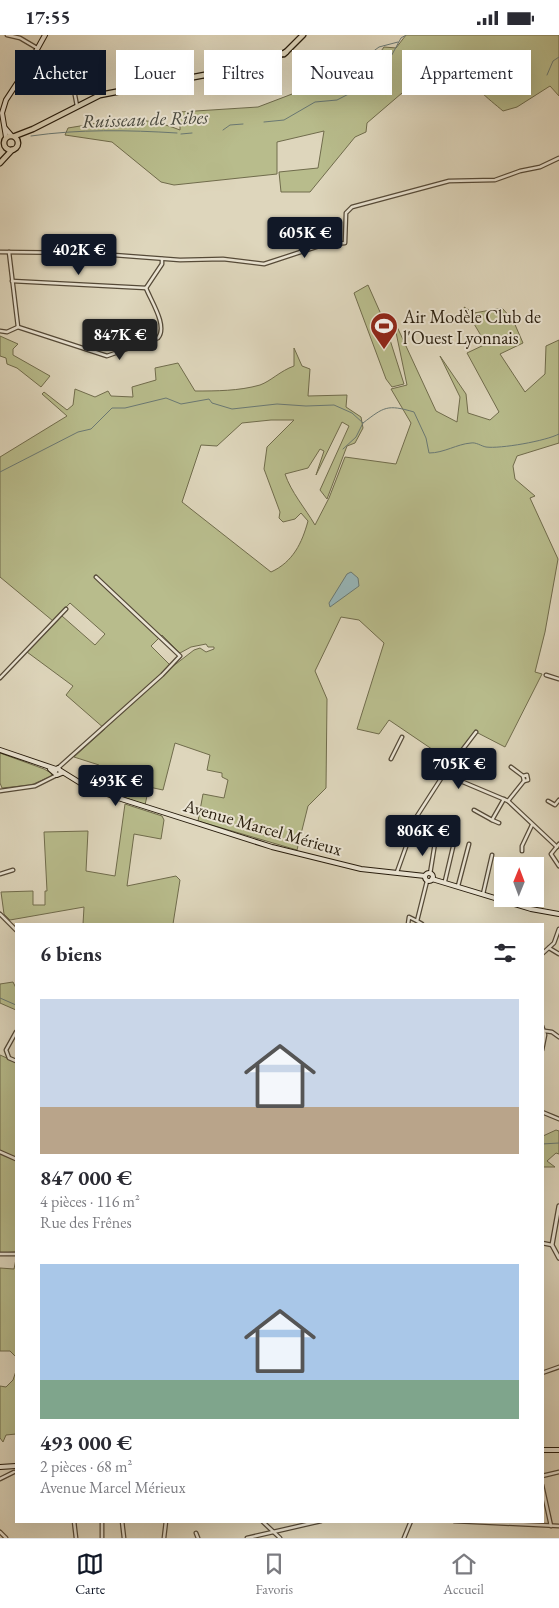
<!DOCTYPE html>
<html lang="fr">
<meta charset="utf-8">
<style>
body{margin:0;font-family:"EB Garamond",serif;background:#f7f7f7;color:#2b2b33;height:100vh;display:flex;flex-direction:column;font-size:19px;white-space:nowrap}
*{box-sizing:border-box;margin:0}
p{font-size:16px;color:#7c7c81}
.icon{flex:none;width:28px;height:28px;fill:none;stroke:currentColor;stroke-width:2;stroke-linecap:round;stroke-linejoin:round}
.map{position:relative;flex:1;overflow:hidden}
.drawer{position:absolute;left:15px;top:888px;width:529px;height:600px;display:flex;flex-direction:column;background:#fff;border-radius:0px;box-shadow:0 5px 20px #0002}
.drawer>*{flex:none}
.guide{position:absolute;left:15px;top:15px;width:530px;height:45px;display:flex;gap:10px}
.needle{width:32px;rotate:1deg}
.buttons{position:absolute;left:494px;top:822px;display:grid;gap:10px}
.buttons a{display:grid;place-items:center;width:50px;height:50px;border-radius:0px;background:#fff;box-shadow:0 5px 20px #0002;font-size:25px}
.price{position:absolute;translate:-50% -42px;padding:0 11px;border-radius:5px;background:#111827;color:#fff;font-size:16px;line-height:32px;filter:drop-shadow(0 1px 2px #0008)}
.price::after{content:'';position:absolute;left:50%;top:30px;width:15px;height:11px;margin-left:-8px;background:inherit;clip-path:polygon(0 0,100% 0,50% 100%)}
.price.on{background:#222;color:#fff}
ul{padding:0;list-style:none}
li{display:grid;align-content:center;gap:10px;height:265px;padding:0 25px}
li span{display:grid;place-items:center;height:155px;border-radius:0px;color:#555}
li>.icon{margin-inline-start:auto}
span .icon{width:90px;height:90px;fill:#fffc;stroke-width:1}
li b{font-size:21px}
h2{display:flex;justify-content:space-between;align-items:center;height:60px;padding:0 25px;font-size:21px}
.pill{padding:0 18px;border-radius:0px;background:#fff;box-shadow:0 5px 20px #0002;font-size:18px;line-height:45px}
.pill.on{background:#111827;color:#fff}
.status{display:flex;justify-content:space-between;align-items:center;height:35px;padding:0 25px;background:#fff;direction:ltr}
.status svg{height:14px;fill:currentColor}
.tab-bar{display:flex;justify-content:space-around;align-items:center;height:70px;border-top:1px solid #e1e1e2;background:#fff;font-size:14px;color:#7c7c81}
.tab-bar a{display:grid;justify-items:center;gap:2px}
.tab-bar .on{color:#111827}
.map>svg:first-child{display:block}
</style>
<div class="status"><b>17:55</b><svg viewBox="0 0 49 12"><path d="M0 12V9h3v3zM5 12V6h3v6zM10 12V3h3v9zM15 12V0h3v12zM26 1h20v11H26zM47 4h2v5h-2z"/></svg></div>
<div class="map">
<svg width="559" height="1503" viewBox="0 0 559 1503">
<rect width="100%" height="100%" fill="#ded6bc"/>
<filter id="stains"><feTurbulence type="fractalNoise" baseFrequency=".004" numOctaves="4"/><feColorMatrix values="0 0 0 0 .2 0 0 0 0 .09 0 0 0 0 .02 0 0 0 .5 -.17"/></filter>
<radialGradient id="worn" r=".72"><stop offset=".6" stop-color="#630" stop-opacity="0"/><stop offset="1" stop-color="#630" stop-opacity=".3"/></radialGradient>
<g fill="#b8bc8c" stroke="#706c4c" fill-rule="evenodd">
<path d="M406 0H559V61L550 51 517 72 503 76C489 64 469 50 465 31L451 26 444 19 410 46 409 52 367 88 366 97 355 102 310 157H281L279 137 318 133 324 96 277 107V139L174 150 161 147 112 107 65 100 68 93C112 86 137 78 180 95V77L258 72 300 56 304 48C323 44 340 50 359 47L384 12 396 13Z"/>
<path d="M368 250 384 286 404 349 392 352 386 344 354 258Z"/>
<path d="M464 272 474 278 502 273 513 285 523 308 500 319 525 357 545 339 546 311 559 305V408L517 421 513 431 515 444 535 461 530 463 558 524 545 597 535 637 542 639 505 712 476 697 451 727 389 685 379 699 357 694 384 608 359 585 341 582 315 636 327 664 326 753 308 771 297 815 198 786 203 759 224 763 228 745 222 742V738L207 735 210 720 175 708 163 755 149 752 145 770 92 750 99 730 74 722 105 694 66 660 73 651 27 617 62 581 95 610 105 599 70 568 53 586 0 542V422L67 381 42 359 44 357 67 375 73 370 75 354 95 362 108 356 111 361 133 362 132 352 156 345 155 333 178 328 195 356C216 356 239 356 260 350 271 346 280 336 294 331V313L302 331 310 334 308 361 347 360 346 372 361 382 363 393 355 408 347 411 327 464 320 455 349 391 342 387 316 440 324 416 320 414 308 433 285 439C291 457 305 473 315 490L329 463 345 422 396 429 411 388 391 354 407 350 393 283 436 376 457 387 460 362 440 321 466 359 468 378 490 385 499 377 467 318 486 309ZM271 385H294L267 412 264 434 280 477 279 483 283 487 295 484 301 478 308 486C302 508 293 527 271 537L182 467 201 410 217 411 242 388ZM162 600 180 618 191 612 206 609 208 612H214V614L206 617 200 613 194 615 172 632 151 611Z"/>
<path d="M0 301 18 309 13 314V320L50 341 41 352 17 333 7 329 6 323 0 321Z"/>
<path d="M0 718 44 734 51 738 52 741 31 750 2 753 0 748Z"/>
<path d="M125 769 162 781 164 785 161 804 134 799 127 851 176 841 180 845 173 889H83L84 872 10 885 4 879 1 857 33 856V870H45V856H47L44 797 88 796 86 836 115 841Z"/>
<path d="M13 947 16 953V975L0 968V949Z"/>
<path d="M0 1020 16 1027V1217L0 1218Z"/>
<path d="M556 1095 559 1096V1119L556 1118 547 1126 555 1132H543V1101Z"/>
<path d="M16 1224V1322L10 1316H0V1233L14 1234Z"/>
<path d="M16 1336V1399L6 1400 3 1407 0 1403V1351L6 1352 13 1345Z"/>
</g>
<path fill="#97b7ba" stroke="#6a7974" d="M351 537 358 543 359 551 330 572 329 568 347 539Z"/>
<g fill="none" stroke-linecap="round" stroke-linejoin="round">
<g stroke="#6a7974" stroke-width="1">
<path d="M363 24 379 12 398 7"/>
<path d="M547 40 553 26 559 22"/>
<path d="M264 87 284 85 315 67 337 65 370 48 388 27 401 3 406 0"/>
<path d="M223 95 230 90 243 89"/>
<path d="M181 99 192 98"/>
<path d="M31 101C79 94 128 95 177 98"/>
<path d="M343 414 356 402 363 388"/>
<path d="M0 437 78 397 91 394 112 373H125L166 363 181 369 209 364 212 368 232 374 277 369 306 371 334 370 352 378 363 388C384 372 387 369 414 377L426 403 429 418C444 418 457 409 471 408 476 407 481 411 486 412 500 414 546 406 559 399"/>
<path d="M0 963 16 970"/>
<path d="M542 1109 559 1108"/>
</g>
<g stroke="#554a38" stroke-width="5">
<g id="minor">
<path d="M7 0 20 3 37 13"/>
<path d="M25 36 39 51 43 52 89 49"/>
<path d="M73 50 77 71"/>
<path d="M0 217 87 218 180 225 223 224 264 229 322 210 345 208 346 178 352 172 449 146 495 145 520 136 540 132 559 123"/>
<path d="M9 217 18 292 107 321 158 303C168 291 151 266 146 253"/>
<path d="M12 246 146 253"/>
<path d="M146 253 162 229V224"/>
<path d="M0 296 7 297 18 292"/>
<path d="M546 640 559 644"/>
<path d="M0 643 66 574"/>
<path d="M391 724 402 702"/>
<path d="M58 733 162 640 180 621 96 542"/>
<path d="M444 739 476 697"/>
<path d="M523 741 527 740 528 745 524 746"/>
<path d="M0 756 35 751 57 740"/>
<path d="M508 766 524 746 523 741 511 732"/>
<path d="M548 766 555 770 559 765"/>
<path d="M474 775 492 785 504 764"/>
<path d="M492 785 499 788"/>
<path d="M559 809 551 819 559 831"/>
<path d="M522 816V811L532 790"/>
<path d="M397 837 417 781 444 739 508 766 557 812"/>
<path d="M0 839 13 835"/>
<path d="M430 839 435 808"/>
<path d="M445 846 453 812"/>
<path d="M458 851 469 809"/>
<path d="M483 859 492 820"/>
<path d="M0 879 16 895"/>
<path d="M408 889 409 882 417 886"/>
<path d="M422 889 417 886 427 846"/>
<path d="M549 913 559 919"/>
<path d="M542 919 554 908 559 894"/>
<path d="M542 991 545 1000 542 1015"/>
<path d="M545 996 552 997 559 1002"/>
<path d="M16 997 6 1015 9 1023 16 1026"/>
<path d="M542 1077 559 1084"/>
<path d="M0 1117 16 1124"/>
<path d="M542 1208 552 1210"/>
<path d="M0 1219H16"/>
<path d="M542 1338 559 1332"/>
<path d="M542 1441 559 1437"/>
<path d="M0 1444 14 1437"/>
<path d="M542 1450 551 1491"/>
<path d="M74 1486 76 1503"/>
<path d="M102 1486V1503"/>
<path d="M122 1486 124 1503"/>
<path d="M262 1486 280 1503"/>
<path d="M454 1486 559 1491"/>
<path d="M0 1497 6 1503"/>
<path d="M196 1498 198 1503"/>
<path d="M164 1503 166 1486"/>
<path d="M247 1503 321 1486"/>
<path d="M404 1503 411 1486"/>
</g>
</g>
<g stroke="#554a38" stroke-width="5.5">
<path id="tertiary" d="M559 1171 552 1210 559 1223"/>
</g>
<g stroke="#271c0c" stroke-width="6">
<g id="secondary">
<path d="M5 93 11 100"/>
<path d="M6 102 2 78 6 65 25 36 45 0"/>
<path d="M0 715 56 734"/>
<path d="M50 734 57 740 62 738 58 733 54 737"/>
<path d="M61 736 82 749 115 762 272 812 361 834 425 841"/>
<circle cx="429" cy="842" r="4"/>
<path d="M432 844 531 874 559 879"/>
<path d="M542 1415H559"/>
<path d="M0 1432 16 1431"/>
</g>
</g>
<g stroke="#271c0c" stroke-width="7">
<g id="primary">
<path d="M284 19 303 0"/>
<path d="M206 41 265 31"/>
<circle cx="11" cy="108" r="7"/>
<path d="M15 101 33 94 100 60 262 29 286 17"/>
<path d="M0 128 12 115"/>
</g>
</g>
<use href="#minor" stroke="#eae4d3" stroke-width="2.5"/>
<use href="#tertiary" stroke="#eae4d3" stroke-width="3"/>
<use href="#secondary" stroke="#eae4d3" stroke-width="4"/>
<use href="#primary" stroke="#ded6bc" stroke-width="4.5"/>
</g>
<defs>
<g id="stadium-pin" transform="scale(1.4375)"><path d="M0 17L-7.5 6A9.5 9.5 0 1 1 7.5 6Z" fill="#8f2418" stroke="#eae4d3"/><path d="M0-5a6.5 5 0 1 0 0 10a6.5 5 0 1 0 0-10ZM-3.5-1.8h7v3.6h-7Z" fill="#fff"/></g>
</defs>
<g fill-rule="evenodd">
<use href="#stadium-pin" x="384" y="291"/>
</g>
<g text-anchor="middle" dominant-baseline="central" stroke-width="4" stroke-linejoin="round" paint-order="stroke">
<g font-size="18" fill="#271c0c" stroke="#eae4d3" text-anchor="start">
<text x="403" y="281">Air Modèle Club de<tspan x="403" dy="21">l'Ouest Lyonnais</tspan></text>
</g>
<g font-size="18" fill="#271c0c" stroke="#eae4d3">
<text transform="translate(263 792) rotate(16)">Avenue Marcel Mérieux</text>
</g>
<g font-size="19" font-style="italic" fill="#494a40" stroke="#eae4d3">
<text transform="translate(145 84) rotate(-2)">Ruisseau de Ribes</text>
</g>
</g>
<rect width="100%" height="100%" filter="url(#stains)"/>
<rect width="100%" height="100%" fill="url(#worn)"/>
</svg>
<div class="buttons">
<a><svg class="needle" viewBox="-14 -14 28 28"><path d="M0-13l5 13h-10z" fill="#e53935"/><path d="M0 13l5-13h-10z" fill="#7c7c81"/></svg></a>
</div>
<b class="price" style="left:305px;top:224px">605K €</b>
<b class="price" style="left:79px;top:241px">402K €</b>
<b class="price on" style="left:120px;top:326px">847K €</b>
<b class="price" style="left:459px;top:755px">705K €</b>
<b class="price" style="left:116px;top:772px">493K €</b>
<b class="price" style="left:423px;top:822px">806K €</b>
<div class="guide">
<a class="pill on">Acheter</a>
<a class="pill">Louer</a>
<a class="pill">Filtres</a>
<a class="pill">Nouveau</a>
<a class="pill">Appartement</a>
</div>
<section class="drawer">
<h2>6 biens<svg class="icon" aria-label="filters" viewBox="0 0 24 24"><path d="M4 7h16M4 17h16"/><circle cx="9" cy="7" r="2"/><circle cx="15" cy="17" r="2"/></svg></h2>
<ul>
<li><span style="background:linear-gradient(#c9d6e8 70%,#b9a48a 0)"><svg class="icon" aria-label="home" viewBox="0 0 24 24"><path d="M3 11l9-7 9 7M6 9v11h12V9"/></svg></span><div><b>847 000 €</b><p>4 pièces · 116 m²</p><p>Rue des Frênes</p></div></li>
<li><span style="background:linear-gradient(#a9c7e8 75%,#7fa58c 0)"><svg class="icon" aria-label="home" viewBox="0 0 24 24"><path d="M3 11l9-7 9 7M6 9v11h12V9"/></svg></span><div><b>493 000 €</b><p>2 pièces · 68 m²</p><p>Avenue Marcel Mérieux</p></div></li>
</ul>
</section>
</div>
<nav class="tab-bar">
<a class="on"><svg class="icon" aria-label="map" viewBox="0 0 24 24"><path d="M3 6l6-2 6 2 6-2v14l-6 2-6-2-6 2zM9 4v14M15 6v14"/></svg>Carte</a>
<a><svg class="icon" aria-label="saved" viewBox="0 0 24 24"><path d="M7 4h10v16l-5-4-5 4z"/></svg>Favoris</a>
<a><svg class="icon" aria-label="home" viewBox="0 0 24 24"><path d="M3 11l9-7 9 7M6 9v11h12V9"/></svg>Accueil</a>
</nav>
